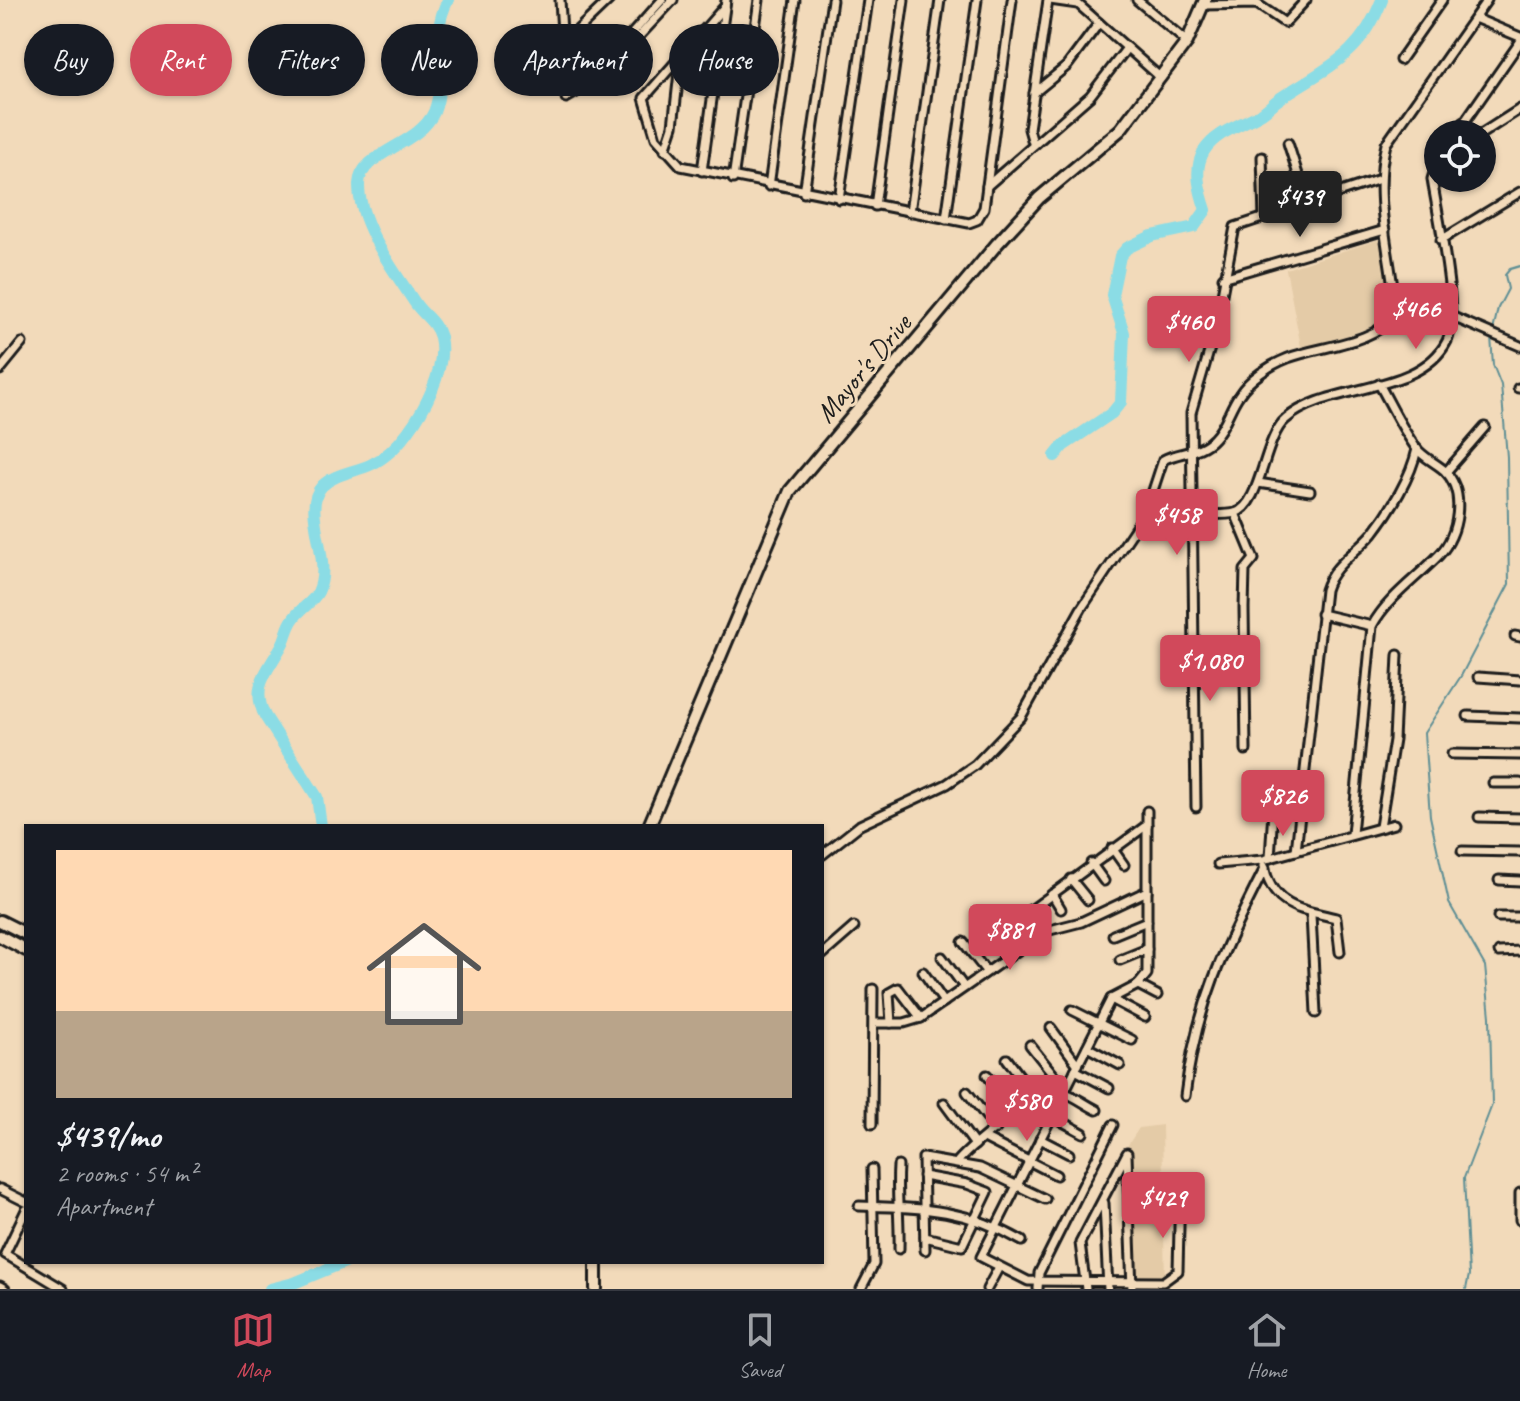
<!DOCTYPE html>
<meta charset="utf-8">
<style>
body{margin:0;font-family:Caveat,sans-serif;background:#20242c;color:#f1f3f6;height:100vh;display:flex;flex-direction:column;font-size:30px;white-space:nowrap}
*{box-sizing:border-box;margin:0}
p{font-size:26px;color:#9ea1a6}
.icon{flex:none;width:44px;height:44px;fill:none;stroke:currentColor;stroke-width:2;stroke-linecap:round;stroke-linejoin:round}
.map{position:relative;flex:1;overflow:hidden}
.sheet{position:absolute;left:24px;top:824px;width:800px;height:440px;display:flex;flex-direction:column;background:#171b24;border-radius:0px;box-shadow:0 2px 6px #0004}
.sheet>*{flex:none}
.guide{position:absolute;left:24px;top:24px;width:800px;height:72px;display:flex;gap:16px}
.buttons{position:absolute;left:1424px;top:120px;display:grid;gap:16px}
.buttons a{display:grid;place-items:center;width:72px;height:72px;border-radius:50%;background:#171b24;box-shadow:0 2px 6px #0004;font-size:40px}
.price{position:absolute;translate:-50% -68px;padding:0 18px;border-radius:8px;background:#d1495b;color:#fff;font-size:26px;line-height:52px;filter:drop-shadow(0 2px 4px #0008)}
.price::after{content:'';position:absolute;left:50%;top:48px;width:24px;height:18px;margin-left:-12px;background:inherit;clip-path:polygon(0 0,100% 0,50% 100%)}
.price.selected{background:#222;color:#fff}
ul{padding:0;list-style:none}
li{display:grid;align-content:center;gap:16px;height:424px;padding:0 32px}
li+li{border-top:2px solid #363941}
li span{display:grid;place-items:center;height:248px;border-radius:0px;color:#555}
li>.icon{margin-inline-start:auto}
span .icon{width:144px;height:144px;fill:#fffc;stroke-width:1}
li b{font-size:34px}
.chip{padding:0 28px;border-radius:36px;background:#171b24;box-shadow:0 2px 6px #0004;font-size:28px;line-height:72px}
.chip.selected{background:#d1495b;color:#fff}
.menu{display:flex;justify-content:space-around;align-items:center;height:112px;border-top:2px solid #363941;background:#171b24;font-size:22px;color:#9ea1a6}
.menu a{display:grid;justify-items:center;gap:4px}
.menu .selected{color:#d1495b}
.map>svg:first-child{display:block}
</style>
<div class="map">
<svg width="1520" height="1289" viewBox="0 0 1520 1289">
<rect width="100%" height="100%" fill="#f2daba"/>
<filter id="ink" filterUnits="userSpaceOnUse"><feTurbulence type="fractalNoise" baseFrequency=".0125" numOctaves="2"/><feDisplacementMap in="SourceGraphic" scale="16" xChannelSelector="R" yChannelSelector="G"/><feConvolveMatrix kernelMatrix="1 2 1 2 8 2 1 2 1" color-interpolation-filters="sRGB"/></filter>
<g filter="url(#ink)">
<g fill="#e4cba7">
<path d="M1381 239 1389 310 1384 319 1373 326 1302 352 1286 269Z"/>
<path d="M1162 1125 1165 1284 1134 1286 1128 1145 1139 1128Z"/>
</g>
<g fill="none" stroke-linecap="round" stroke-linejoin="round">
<g stroke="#5f8f95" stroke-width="2">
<path d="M1493 331 1498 308 1508 289 1505 275 1510 269 1520 266"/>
<path d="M1466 1289 1469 1275 1464 1178 1492 1105 1490 1017 1485 966 1449 903 1430 816 1424 733 1461 676 1509 584 1507 457 1501 385 1493 365 1491 337"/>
</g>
<g stroke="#8bdce5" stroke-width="12">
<path d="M1055 456 1063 446 1112 413 1121 402 1124 333 1112 295 1120 256 1127 248 1152 236 1194 227 1206 210C1200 192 1193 169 1204 151 1216 132 1241 125 1260 114 1267 110 1272 104 1279 99 1326 67 1359 59 1382 0"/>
<path d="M321 826 317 797 265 716C250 686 268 671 282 645 287 636 287 627 294 618 301 608 312 603 318 592 334 559 300 510 322 486 335 473 356 472 372 464 398 452 421 416 432 390 439 373 444 355 440 337 436 322 423 315 415 303 395 272 358 224 359 184 360 152 419 146 434 112 449 74 427 39 448 0"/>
<path d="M270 1289 294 1283 345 1262"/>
</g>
<g stroke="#1c1c1c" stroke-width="13">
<g id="street">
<path d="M560 0 566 98 599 79 673 0"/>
<path d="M1050 0 1078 4 1161 78"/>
<path d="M1137 0 1187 42"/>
<path d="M1204 5 1257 4 1285 23 1306 0"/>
<path d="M725 6 644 98 656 138 681 166 969 223 977 220 984 208 1012 0"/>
<path d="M1477 19 1520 37"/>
<path d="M560 47 609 0"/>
<path d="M1400 60 1442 0"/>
<path d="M564 90 610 58 662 0"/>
<path d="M1034 93 1067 66 1099 23"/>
<path d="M1456 134 1520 42"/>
<path d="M1481 134 1520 109"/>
<path d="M1033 143 1029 129 1048 0"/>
<path d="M1288 143 1307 203"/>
<path d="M665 150 673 126 681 55"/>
<path d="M1262 157 1264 217"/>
<path d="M702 171 726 0"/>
<path d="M733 179 759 0"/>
<path d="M769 186 795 0"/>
<path d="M987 186 1090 96 1127 48"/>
<path d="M804 193 832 0"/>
<path d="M839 199 868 0"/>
<path d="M875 206 904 0"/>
<path d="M910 212 940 0"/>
<path d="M946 219 977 0"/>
<path d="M1441 240 1520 192"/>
<path d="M1223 278 1385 230"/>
<path d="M1453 317 1520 346"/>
<path d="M0 370 22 343"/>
<path d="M1518 388H1520"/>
<path d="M1446 472 1485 427"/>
<path d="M1258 483 1310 491"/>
<path d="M1235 513 1254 559 1245 570 1244 608 1246 750"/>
<path d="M1192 514C1205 514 1222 516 1235 513 1262 505 1263 438 1286 419 1327 383 1420 395 1447 341 1460 316 1437 212 1432 179L1438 160"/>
<path d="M1321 614 1372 626"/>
<path d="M1515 636 1520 637"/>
<path d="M1478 677 1520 680"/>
<path d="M1468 716 1520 718"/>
<path d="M1452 754 1520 755"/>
<path d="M1493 783H1520"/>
<path d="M1196 807 1191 413 1215 331 1235 227 1380 179"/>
<path d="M1147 811V974L1138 985 1111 999 981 1257 1028 1281 1163 1282 1178 1271 1180 1184"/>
<path d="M1479 817 1520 818"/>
<path d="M1380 827 1394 740 1398 655"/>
<path d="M1352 834 1372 626C1387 598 1417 578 1439 555 1459 535 1466 492 1445 471 1436 463 1424 458 1416 448 1402 429 1391 405 1379 384"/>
<path d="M1112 848 1124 865"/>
<path d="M1296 851 1325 590C1333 564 1356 553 1373 533 1391 510 1411 477 1417 449"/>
<path d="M1462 851 1520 852"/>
<path d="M822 855 860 825 947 784 975 765 1021 717 1081 609 1146 512 1163 460C1180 451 1200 454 1214 438 1226 426 1229 409 1239 395 1249 379 1270 365 1288 358 1322 345 1373 345 1396 314 1392 258 1372 199 1386 144L1487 0"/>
<path d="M1270 858 1273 810"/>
<path d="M1091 863 1104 881"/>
<path d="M1218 864 1263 860 1394 824"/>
<path d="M1264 866C1273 909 1302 909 1336 918L1340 952"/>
<path d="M1071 879 1088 900"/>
<path d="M1499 880 1520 881"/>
<path d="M1052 894 1061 909"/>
<path d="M1030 910 1046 931"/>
<path d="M1311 915 1316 1013"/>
<path d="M1498 917H1520"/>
<path d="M988 926 1005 957"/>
<path d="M1113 935 1147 921"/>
<path d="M994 937 1147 825"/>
<path d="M963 942 986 971"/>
<path d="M1499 952 1520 951"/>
<path d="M822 955 854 927"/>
<path d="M942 957 964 987"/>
<path d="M1120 960 1147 949"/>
<path d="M923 972 944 1002"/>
<path d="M1138 985 1157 995"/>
<path d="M1111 999 1145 1017"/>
<path d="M1072 1010 1132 1040"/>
<path d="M874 1023H904L921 1018 1046 931 1081 922 1147 891"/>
<path d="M891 1023 889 993 898 988 921 1018"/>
<path d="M1051 1028 1078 1065"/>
<path d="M1030 1045 1065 1089"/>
<path d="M1087 1047 1120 1065"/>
<path d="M1007 1059 1037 1099"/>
<path d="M1075 1070 1109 1088"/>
<path d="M987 1075 1017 1114"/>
<path d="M967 1092 996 1129"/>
<path d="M1185 1096C1196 1005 1224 948 1265 868"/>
<path d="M944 1103 975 1145"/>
<path d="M1052 1116 1083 1133"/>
<path d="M872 1124 873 989"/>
<path d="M984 1138 1056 1175"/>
<path d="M1040 1139 1069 1154"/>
<path d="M1127 1155 1132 1289"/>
<path d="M958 1161C973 1144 1041 1087 1062 1092 1074 1095 1086 1105 1097 1110"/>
<path d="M898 1166C896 1194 900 1220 899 1249"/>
<path d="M923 1176 967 1184 988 1192 962 1246 925 1237"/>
<path d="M0 1189 26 1202"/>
<path d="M1520 1193V1220"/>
<path d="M1104 1203 1108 1289"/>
<path d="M859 1206C922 1208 965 1208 1022 1241"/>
<path d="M26 1210 5 1254 63 1289"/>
<path d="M925 1250 923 1158 980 1168 1045 1199"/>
<path d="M0 1286 5 1289"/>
<path d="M861 1289 874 1264 872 1169"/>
<path d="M987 1289 999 1267"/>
<path d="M1038 1289 1039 1273 1113 1125"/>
<path d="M1086 1289 1080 1243 1127 1153"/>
</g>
</g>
<g stroke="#1c1c1c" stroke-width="16">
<g id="secondary">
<path d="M649 826 790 491 997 244 1039 198 1120 130 1187 42 1205 0"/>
<path d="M0 921 26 934"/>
<path d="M0 936 26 950"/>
<path d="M596 1262V1289"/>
</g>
</g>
<use href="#street" stroke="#f2daba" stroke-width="7"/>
<use href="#secondary" stroke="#f2daba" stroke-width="10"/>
</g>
</g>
<g text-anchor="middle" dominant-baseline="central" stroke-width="6" stroke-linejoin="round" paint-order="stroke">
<g font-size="28" fill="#1c1c1c" stroke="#f2daba">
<text transform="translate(863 368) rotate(-50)">Mayor's Drive</text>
</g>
</g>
</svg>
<div class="buttons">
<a><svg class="icon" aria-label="locate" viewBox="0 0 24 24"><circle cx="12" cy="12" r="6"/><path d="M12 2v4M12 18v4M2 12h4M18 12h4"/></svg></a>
</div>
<b class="price selected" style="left:1300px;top:239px">$439</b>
<b class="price" style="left:1416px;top:351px">$466</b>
<b class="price" style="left:1189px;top:364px">$460</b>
<b class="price" style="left:1177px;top:557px">$458</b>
<b class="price" style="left:1210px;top:703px">$1,080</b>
<b class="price" style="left:1283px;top:838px">$826</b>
<b class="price" style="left:1010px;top:972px">$881</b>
<b class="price" style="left:1027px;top:1143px">$580</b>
<b class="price" style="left:1163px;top:1240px">$429</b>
<div class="guide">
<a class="chip">Buy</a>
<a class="chip selected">Rent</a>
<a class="chip">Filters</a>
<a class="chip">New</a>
<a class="chip">Apartment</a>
<a class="chip">House</a>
</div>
<section class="sheet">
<ul>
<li><span style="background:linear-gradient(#ffd9b3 65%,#b9a48a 0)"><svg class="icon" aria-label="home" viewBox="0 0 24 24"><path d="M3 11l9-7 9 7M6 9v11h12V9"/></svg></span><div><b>$439/mo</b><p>2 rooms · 54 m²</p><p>Apartment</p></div></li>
</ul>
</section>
</div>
<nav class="menu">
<a class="selected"><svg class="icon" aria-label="map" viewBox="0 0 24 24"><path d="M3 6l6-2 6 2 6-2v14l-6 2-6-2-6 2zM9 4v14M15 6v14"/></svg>Map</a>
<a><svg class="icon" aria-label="saved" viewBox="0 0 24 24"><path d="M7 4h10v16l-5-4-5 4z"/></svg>Saved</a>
<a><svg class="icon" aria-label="home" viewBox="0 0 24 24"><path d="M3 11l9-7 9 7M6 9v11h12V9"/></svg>Home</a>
</nav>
